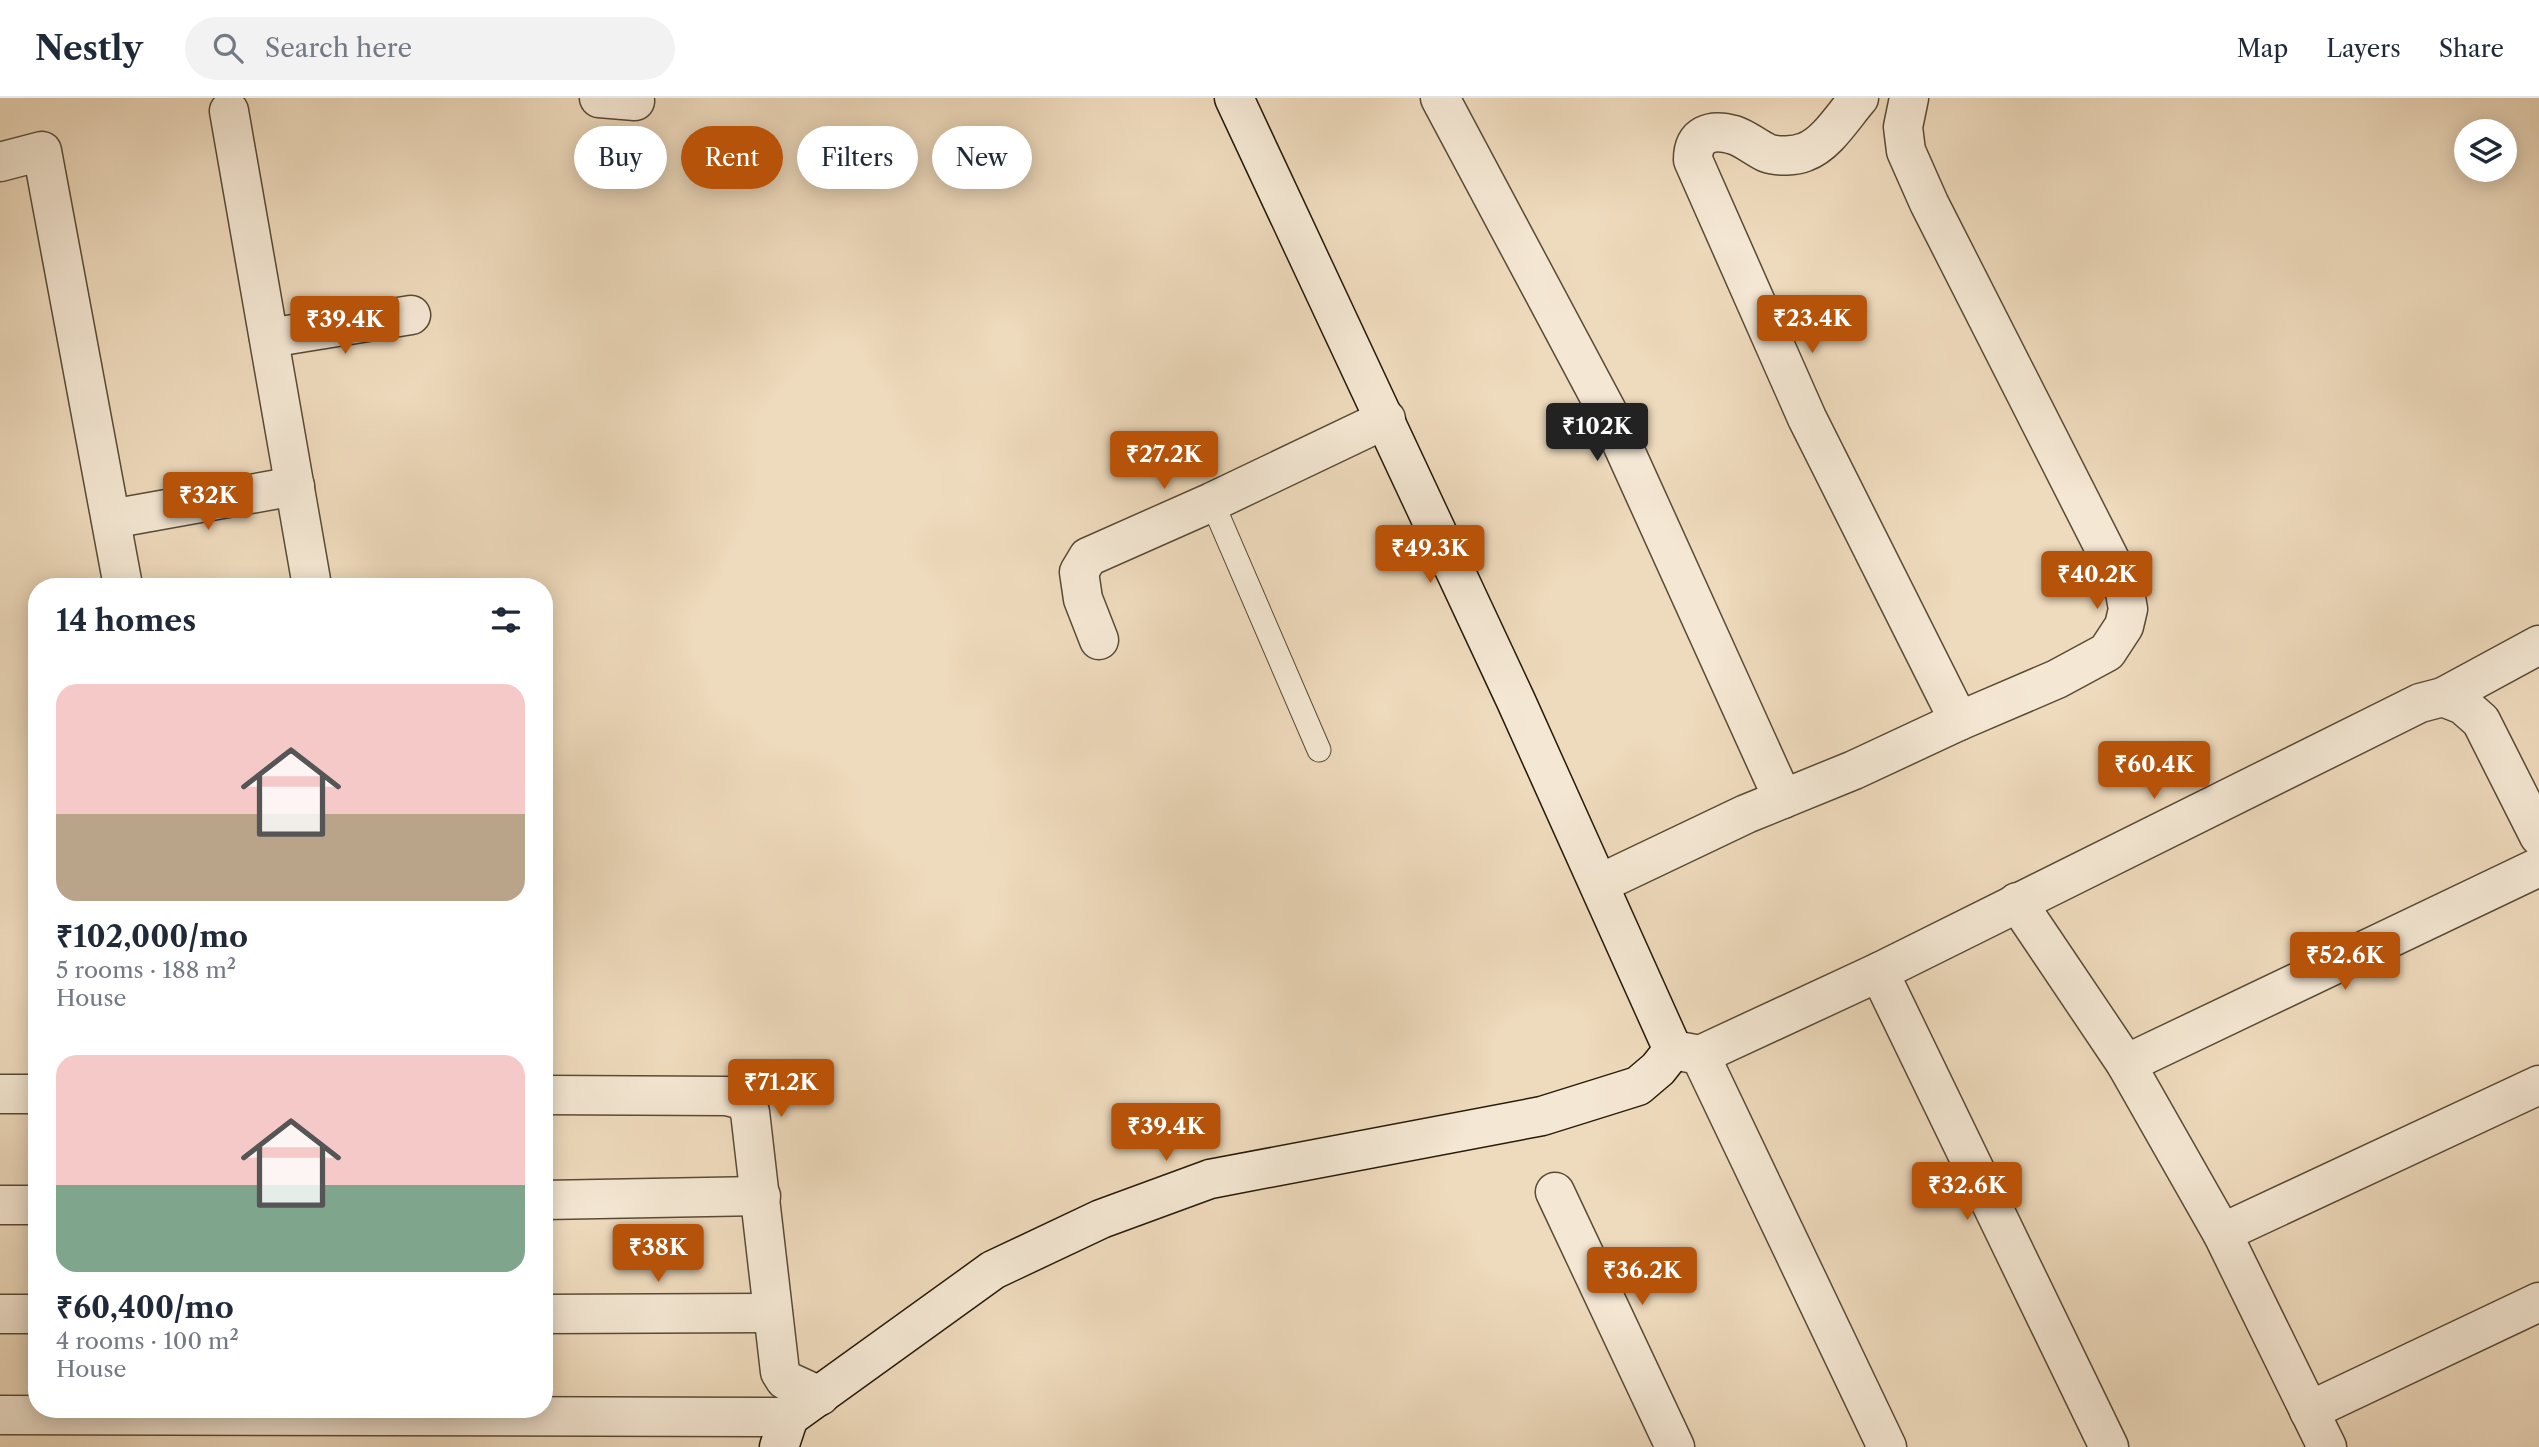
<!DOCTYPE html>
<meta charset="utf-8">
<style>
body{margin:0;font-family:"Libre Caslon Text",serif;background:#f2f2f3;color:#1f2937;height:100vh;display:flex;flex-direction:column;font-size:26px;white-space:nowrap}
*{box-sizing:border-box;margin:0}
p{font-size:23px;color:#747a83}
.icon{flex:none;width:38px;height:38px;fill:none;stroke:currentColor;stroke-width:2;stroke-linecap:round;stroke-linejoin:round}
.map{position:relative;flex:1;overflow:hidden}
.sheet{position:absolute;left:28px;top:480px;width:525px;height:840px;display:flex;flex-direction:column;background:#fff;border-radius:28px;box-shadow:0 4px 18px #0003}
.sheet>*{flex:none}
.top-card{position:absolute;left:574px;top:28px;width:665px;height:63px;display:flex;gap:14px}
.fabs{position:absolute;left:2454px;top:21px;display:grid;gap:14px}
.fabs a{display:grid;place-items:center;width:63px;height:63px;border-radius:50%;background:#fff;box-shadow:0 4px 18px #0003;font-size:35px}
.price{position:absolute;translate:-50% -60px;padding:0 16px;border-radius:7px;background:#b45309;color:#fff;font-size:23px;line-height:46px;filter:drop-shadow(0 2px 4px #0008)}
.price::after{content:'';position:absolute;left:50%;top:42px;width:21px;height:16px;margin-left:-10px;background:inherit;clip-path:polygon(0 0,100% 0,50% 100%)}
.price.current{background:#222;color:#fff}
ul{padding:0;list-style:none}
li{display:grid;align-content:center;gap:14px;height:371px;padding:0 28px}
li span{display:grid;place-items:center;height:217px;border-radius:21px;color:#555}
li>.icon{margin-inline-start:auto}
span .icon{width:126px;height:126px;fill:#fffc;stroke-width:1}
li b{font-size:30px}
h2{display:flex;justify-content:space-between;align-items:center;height:84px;padding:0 28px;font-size:30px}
.tag{padding:0 24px;border-radius:32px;background:#fff;box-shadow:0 4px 18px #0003;font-size:24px;line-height:63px}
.tag.current{background:#b45309;color:#fff}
header{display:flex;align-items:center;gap:42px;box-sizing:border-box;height:98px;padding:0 35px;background:#fff;border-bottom:2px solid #e0e1e3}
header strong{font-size:33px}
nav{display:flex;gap:38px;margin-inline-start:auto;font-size:24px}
.search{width:490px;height:63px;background:#f2f2f3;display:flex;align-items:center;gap:18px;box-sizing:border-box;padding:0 24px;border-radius:38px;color:#747a83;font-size:26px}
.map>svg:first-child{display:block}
</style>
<header>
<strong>Nestly</strong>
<div class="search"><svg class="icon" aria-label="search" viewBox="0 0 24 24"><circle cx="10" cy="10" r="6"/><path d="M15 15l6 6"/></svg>Search here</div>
<nav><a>Map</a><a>Layers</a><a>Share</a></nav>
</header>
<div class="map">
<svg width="2539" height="1349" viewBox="0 0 2539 1349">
<rect width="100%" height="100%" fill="#eedabc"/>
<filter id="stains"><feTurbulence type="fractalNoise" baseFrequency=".00286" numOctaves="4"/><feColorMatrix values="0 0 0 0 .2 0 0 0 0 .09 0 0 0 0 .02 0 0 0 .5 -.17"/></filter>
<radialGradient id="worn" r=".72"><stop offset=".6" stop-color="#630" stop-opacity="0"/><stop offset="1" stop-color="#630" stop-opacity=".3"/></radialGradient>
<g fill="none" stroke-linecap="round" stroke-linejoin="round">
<g stroke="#594b36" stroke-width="25">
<path id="lane" d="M1212 404 1319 652"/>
</g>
<g stroke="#594b36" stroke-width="41">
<g id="street">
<path d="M599 0 635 3"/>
<path d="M1440 0 1608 315 1783 701"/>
<path d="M1859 0C1844 17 1827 46 1805 54 1795 58 1778 59 1767 55 1756 50 1746 41 1734 37 1710 30 1693 37 1693 62L1807 320 1959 623"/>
<path d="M229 13 312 488"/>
<path d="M0 64 42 53 123 488"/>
<path d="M269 240 411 217"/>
<path d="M111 421 295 388"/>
<path d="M1099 542 1083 501 1079 474 1088 459 1212 404 1386 321"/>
<path d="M2443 599 2539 547"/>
<path d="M1599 786 1746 716 1854 672 1959 623 2057 581 2107 554 2124 528 2128 511 2124 489 1929 105 1906 53 1903 29 1909 0"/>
<path d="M2017 804 2126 966 2222 1135 2327 1349"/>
<path d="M1879 874 2109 1349"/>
<path d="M1673 952 1700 957 1879 874 2420 605 2443 599 2463 607 2481 623 2539 738"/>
<path d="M1700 957 1887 1349"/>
<path d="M2126 966 2539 769"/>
<path d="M0 996H37"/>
<path d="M544 997 727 998 743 1002 750 1014 780 1274 785 1282 820 1298"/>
<path d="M1555 1094 1675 1349"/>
<path d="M544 1102 761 1098"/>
<path d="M0 1107H37"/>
<path d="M2222 1135 2539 987"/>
<path d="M0 1216H37"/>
<path d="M544 1216 772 1215"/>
<path d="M2309 1313 2539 1204"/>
<path d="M0 1317 789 1319"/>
</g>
</g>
<g stroke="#271b0a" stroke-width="41">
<path id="secondary" d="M779 1349 789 1319 993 1172 1101 1121 1210 1081 1542 1018 1638 988 1658 971 1673 952 1516 603 1234 0"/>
</g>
<use href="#lane" stroke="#f4e7d3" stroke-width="23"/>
<use href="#street" stroke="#f4e7d3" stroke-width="38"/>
<use href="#secondary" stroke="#f4e7d3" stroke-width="38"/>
</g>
<rect width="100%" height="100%" filter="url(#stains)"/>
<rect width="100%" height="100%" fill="url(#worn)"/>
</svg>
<div class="fabs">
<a><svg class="icon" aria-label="layers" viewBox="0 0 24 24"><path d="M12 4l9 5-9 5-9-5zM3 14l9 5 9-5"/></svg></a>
</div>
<b class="price" style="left:1812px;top:257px">₹23.4K</b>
<b class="price" style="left:345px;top:258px">₹39.4K</b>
<b class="price current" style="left:1597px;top:365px">₹102K</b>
<b class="price" style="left:1164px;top:393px">₹27.2K</b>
<b class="price" style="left:208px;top:434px">₹32K</b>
<b class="price" style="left:1430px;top:487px">₹49.3K</b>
<b class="price" style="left:2097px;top:513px">₹40.2K</b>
<b class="price" style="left:2154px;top:703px">₹60.4K</b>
<b class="price" style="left:2345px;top:894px">₹52.6K</b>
<b class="price" style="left:781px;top:1021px">₹71.2K</b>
<b class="price" style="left:1166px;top:1065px">₹39.4K</b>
<b class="price" style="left:1967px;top:1124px">₹32.6K</b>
<b class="price" style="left:658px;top:1186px">₹38K</b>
<b class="price" style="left:1642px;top:1209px">₹36.2K</b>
<div class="top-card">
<a class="tag">Buy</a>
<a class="tag current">Rent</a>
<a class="tag">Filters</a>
<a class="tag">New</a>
</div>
<section class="sheet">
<h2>14 homes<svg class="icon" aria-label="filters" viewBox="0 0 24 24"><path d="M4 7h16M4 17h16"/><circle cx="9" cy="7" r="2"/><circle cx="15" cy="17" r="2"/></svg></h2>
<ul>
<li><span style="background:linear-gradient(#f6c9c9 60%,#b9a48a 0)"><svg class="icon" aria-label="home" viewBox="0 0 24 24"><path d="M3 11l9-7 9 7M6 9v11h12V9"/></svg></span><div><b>₹102,000/mo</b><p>5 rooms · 188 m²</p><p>House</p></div></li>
<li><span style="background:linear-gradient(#f6c9c9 60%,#7fa58c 0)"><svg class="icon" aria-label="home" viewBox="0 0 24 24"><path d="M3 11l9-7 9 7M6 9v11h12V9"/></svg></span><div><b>₹60,400/mo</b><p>4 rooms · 100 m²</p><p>House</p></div></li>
</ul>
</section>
</div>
